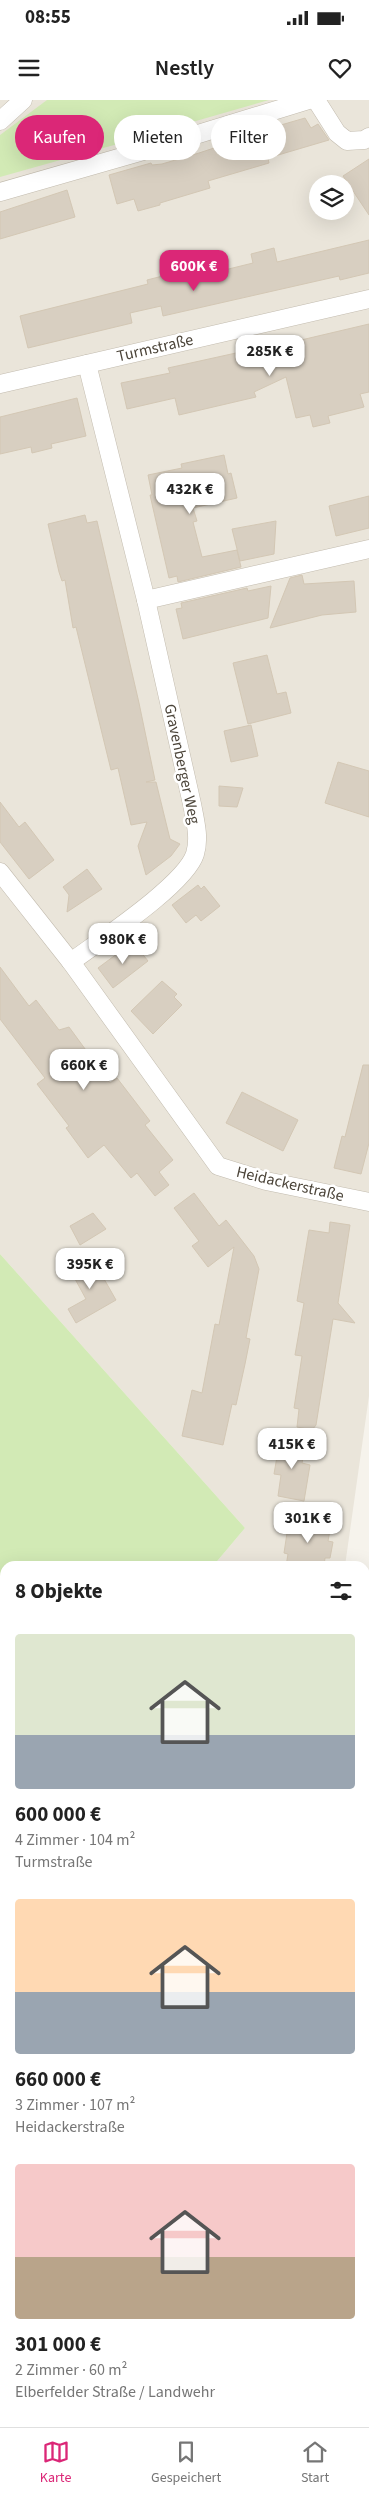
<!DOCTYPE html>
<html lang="de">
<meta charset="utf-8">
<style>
body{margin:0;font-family:"Source Sans 3",sans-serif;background:#f6f6f6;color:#222;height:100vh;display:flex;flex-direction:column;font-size:19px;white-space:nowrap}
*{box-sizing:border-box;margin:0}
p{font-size:16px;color:#767676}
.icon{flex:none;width:28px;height:28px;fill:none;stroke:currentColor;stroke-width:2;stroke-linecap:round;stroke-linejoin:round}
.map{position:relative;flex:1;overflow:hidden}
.side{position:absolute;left:0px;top:1461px;width:370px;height:866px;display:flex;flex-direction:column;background:#fff;border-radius:15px 15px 0 0;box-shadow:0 5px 20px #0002}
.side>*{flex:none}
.guide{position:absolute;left:15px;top:15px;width:340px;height:45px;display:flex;gap:10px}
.buttons{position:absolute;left:309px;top:75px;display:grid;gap:10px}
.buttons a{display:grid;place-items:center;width:45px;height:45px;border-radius:50%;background:#fff;box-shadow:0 5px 20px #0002;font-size:25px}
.price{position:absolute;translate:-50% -42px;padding:0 11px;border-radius:10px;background:#fff;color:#222;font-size:16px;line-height:32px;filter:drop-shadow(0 1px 2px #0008)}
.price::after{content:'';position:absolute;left:50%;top:30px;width:15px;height:11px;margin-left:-8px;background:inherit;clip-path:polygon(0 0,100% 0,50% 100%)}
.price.active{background:#db2777;color:#fff}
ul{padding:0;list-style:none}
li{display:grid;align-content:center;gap:10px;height:265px;padding:0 15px}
li span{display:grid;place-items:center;height:155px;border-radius:5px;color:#555}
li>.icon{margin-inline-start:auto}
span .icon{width:90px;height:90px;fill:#fffc;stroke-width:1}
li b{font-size:21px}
h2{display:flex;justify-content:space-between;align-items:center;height:60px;padding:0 15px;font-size:21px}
.pill{padding:0 18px;border-radius:22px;background:#fff;box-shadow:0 5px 20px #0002;font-size:18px;line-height:45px}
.pill.active{background:#db2777;color:#fff}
.status{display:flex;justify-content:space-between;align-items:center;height:35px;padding:0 25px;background:#fff;direction:ltr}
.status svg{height:14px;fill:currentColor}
header{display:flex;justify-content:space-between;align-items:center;height:65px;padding:0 15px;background:#fff;font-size:22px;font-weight:600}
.dock{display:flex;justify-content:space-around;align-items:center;height:70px;border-top:1px solid #e0e0e0;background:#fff;font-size:14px;color:#767676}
.dock a{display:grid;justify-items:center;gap:2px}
.dock .active{color:#db2777}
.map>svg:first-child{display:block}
</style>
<div class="status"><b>08:55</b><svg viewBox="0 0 49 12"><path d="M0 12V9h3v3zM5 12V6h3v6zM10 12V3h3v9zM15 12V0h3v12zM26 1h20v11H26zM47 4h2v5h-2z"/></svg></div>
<header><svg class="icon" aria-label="menu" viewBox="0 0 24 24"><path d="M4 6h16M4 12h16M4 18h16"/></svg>Nestly<svg class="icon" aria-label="heart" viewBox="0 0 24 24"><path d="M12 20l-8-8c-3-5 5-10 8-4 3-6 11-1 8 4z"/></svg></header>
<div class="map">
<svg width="369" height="2327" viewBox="0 0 369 2327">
<rect width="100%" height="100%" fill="#f6f3ec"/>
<path fill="#eae5da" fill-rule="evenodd" d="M0 0H369V1296L345 1466H213L245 1428 0 1154ZM318 84H345V111H318Z"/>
<path fill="#f7ead8" d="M369 1633V2018L365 2017V1649Z"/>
<g fill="#d2eab5">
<path d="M47 0H269L182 25 183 32 173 35 171 29 0 77V35Z"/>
<path d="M0 1154 245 1428 213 1466H5V1799L0 1796Z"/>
<path d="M0 1814 5 1817V2052L0 2056Z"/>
<path d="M369 2043V2327H0V2138L5 2135V2322H365V2044Z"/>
</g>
<g fill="#d8cfc1" stroke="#d3c7b4">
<path d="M305 18 311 28 318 24 329 40 268 58 269 63 208 81 210 88 160 103V105L138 111 134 99 117 104 109 75 151 63 152 65 162 64 199 53 220 46 219 43Z"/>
<path d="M369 59V115L343 76Z"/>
<path d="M67 90 75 117 0 139V112Z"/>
<path d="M369 140V173L340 180 339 176 163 216 161 206 130 213 132 223 28 248 20 216 148 184 147 180 194 168 196 177 253 163 251 154 274 148 277 162Z"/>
<path d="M369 224V292L360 294 364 307 328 316 330 323 313 327 310 315 296 318 286 277 254 292 256 297 179 315 175 298 127 309 121 283 170 273 168 268 245 251 246 253Z"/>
<path d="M77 298 86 336 51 344 52 348 32 353 31 347 0 354V317Z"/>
<path d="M224 355 228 374 231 373 237 398 193 408 197 421 193 422 202 457 237 450 241 467 178 482 177 476 169 478 150 395H152L148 375 182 368 181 364Z"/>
<path d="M369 396V428L336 436 329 406Z"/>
<path d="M85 415 87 423 97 421 139 603 155 680 146 682H156L170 739 180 744 171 756 146 775 138 746 147 722 131 725 118 668 111 670 76 527 73 528 65 480 62 481 59 472 48 424Z"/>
<path d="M276 421 274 454 240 461 232 429Z"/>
<path d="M302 475 304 484 354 481 356 512 322 515 270 528 290 478Z"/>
<path d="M271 486 268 518 183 539 176 509 182 508 181 503 247 488 248 491Z"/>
<path d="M267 555 277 594 286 592 291 613 248 624 233 563Z"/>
<path d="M251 625 258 656 231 662 224 631Z"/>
<path d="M338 662 369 671V717L325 703Z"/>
<path d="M219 686 243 688 237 707 219 706Z"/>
<path d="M0 702 19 727 25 722 54 760 29 779 0 742Z"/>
<path d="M87 769 102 789 67 812 69 795 63 787Z"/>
<path d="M198 785 201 789 204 786 220 806 201 821 196 815 186 823 172 805Z"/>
<path d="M133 842 148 861 113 888 98 868Z"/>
<path d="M0 867 29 906 36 900 59 930 69 927 110 983 117 978 150 1021 145 1025 173 1060 159 1072 169 1085 155 1096 137 1073 131 1078 104 1045 88 1058 66 1028 69 1026 37 984 45 978 0 919Z"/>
<path d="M162 881 177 894 174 897 182 905 153 934 131 911Z"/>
<path d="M363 965H369V1043L361 1074 334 1068 342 1036 345 1037Z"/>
<path d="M242 992 298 1020 283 1051 226 1023Z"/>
<path d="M194 1093 219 1126 226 1120 254 1156 259 1169 246 1238 250 1239 245 1264 236 1305 232 1304 223 1345 182 1336 192 1290 202 1293 215 1224 219 1225 234 1147 208 1167 192 1146 199 1141 174 1108Z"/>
<path d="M93 1113 106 1129 80 1145 70 1126Z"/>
<path d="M330 1122 350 1125 338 1203 355 1223 333 1219 316 1325 312 1330 297 1327 299 1309 294 1308 302 1256 295 1255 304 1203 297 1201 309 1130 329 1133Z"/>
<path d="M91 1156 116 1200 76 1223 68 1209 86 1199 69 1168Z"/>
<path d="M280 1339 306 1346 302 1363 310 1365 304 1401 278 1396 281 1375 274 1374Z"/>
<path d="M294 1419 331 1425 328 1441 333 1442 330 1458H325L324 1466H286L288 1454 284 1453 287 1433 291 1434Z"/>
</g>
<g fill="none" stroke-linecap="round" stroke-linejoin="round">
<g stroke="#c2bbae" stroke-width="19">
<g id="minor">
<path d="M316 0 337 33 347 41 364 40 369 37"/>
<path d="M0 21 23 0"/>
<path d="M0 92 143 51 309 0"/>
<path d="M87 264 146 500"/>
<path d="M0 284 369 199"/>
<path d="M0 772 71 862 218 1066 266 1081 369 1102"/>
<path d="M71 862C99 841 185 785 195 754 200 738 195 720 192 704L146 500 369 449"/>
</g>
</g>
<g stroke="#e6c16a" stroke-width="29">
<g id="primary">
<path d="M365 1528 369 1503"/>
<path d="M0 2098 5 2095"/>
</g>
</g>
<use href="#minor" stroke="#fff" stroke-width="18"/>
<use href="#primary" stroke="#ffe39c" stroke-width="28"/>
</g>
<g text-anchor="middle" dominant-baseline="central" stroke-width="5" stroke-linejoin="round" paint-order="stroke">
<g font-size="16" fill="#4b4439" stroke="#fff">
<text transform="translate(155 248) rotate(-13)">Turmstraße</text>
<text transform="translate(182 664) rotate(78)">Gravenberger Weg</text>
<text transform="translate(290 1084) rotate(13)">Heidackerstraße</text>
</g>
</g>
</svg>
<div class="buttons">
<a><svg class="icon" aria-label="layers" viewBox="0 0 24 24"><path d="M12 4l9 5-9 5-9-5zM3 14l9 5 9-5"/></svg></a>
</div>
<b class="price active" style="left:194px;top:192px">600K €</b>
<b class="price" style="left:270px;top:277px">285K €</b>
<b class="price" style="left:190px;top:415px">432K €</b>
<b class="price" style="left:123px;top:865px">980K €</b>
<b class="price" style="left:84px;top:991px">660K €</b>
<b class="price" style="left:90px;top:1190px">395K €</b>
<b class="price" style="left:292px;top:1370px">415K €</b>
<b class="price" style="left:308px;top:1444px">301K €</b>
<div class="guide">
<a class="pill active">Kaufen</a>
<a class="pill">Mieten</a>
<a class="pill">Filter</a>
</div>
<section class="side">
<h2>8 Objekte<svg class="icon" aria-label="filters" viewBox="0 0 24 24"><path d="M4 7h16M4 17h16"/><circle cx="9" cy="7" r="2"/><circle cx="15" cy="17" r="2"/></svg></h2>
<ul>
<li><span style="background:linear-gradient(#dfe7d0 65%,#9aa5b1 0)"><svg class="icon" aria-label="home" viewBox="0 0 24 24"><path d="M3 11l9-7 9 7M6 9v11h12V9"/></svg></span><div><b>600 000 €</b><p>4 Zimmer · 104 m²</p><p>Turmstraße</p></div></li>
<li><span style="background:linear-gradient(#ffd9b3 60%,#9aa5b1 0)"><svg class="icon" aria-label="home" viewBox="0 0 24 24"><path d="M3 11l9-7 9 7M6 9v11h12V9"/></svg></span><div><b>660 000 €</b><p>3 Zimmer · 107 m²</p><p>Heidackerstraße</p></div></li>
<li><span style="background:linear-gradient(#f6c9c9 60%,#b9a48a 0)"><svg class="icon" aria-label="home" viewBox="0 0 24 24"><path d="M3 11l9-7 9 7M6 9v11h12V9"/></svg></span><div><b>301 000 €</b><p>2 Zimmer · 60 m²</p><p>Elberfelder Straße / Landwehr</p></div></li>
</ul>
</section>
</div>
<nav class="dock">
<a class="active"><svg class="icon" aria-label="map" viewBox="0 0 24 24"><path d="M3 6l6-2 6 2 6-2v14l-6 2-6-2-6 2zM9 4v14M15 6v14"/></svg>Karte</a>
<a><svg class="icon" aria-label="saved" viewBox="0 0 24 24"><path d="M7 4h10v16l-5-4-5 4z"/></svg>Gespeichert</a>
<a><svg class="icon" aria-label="home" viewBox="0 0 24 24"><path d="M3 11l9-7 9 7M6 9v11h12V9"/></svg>Start</a>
</nav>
